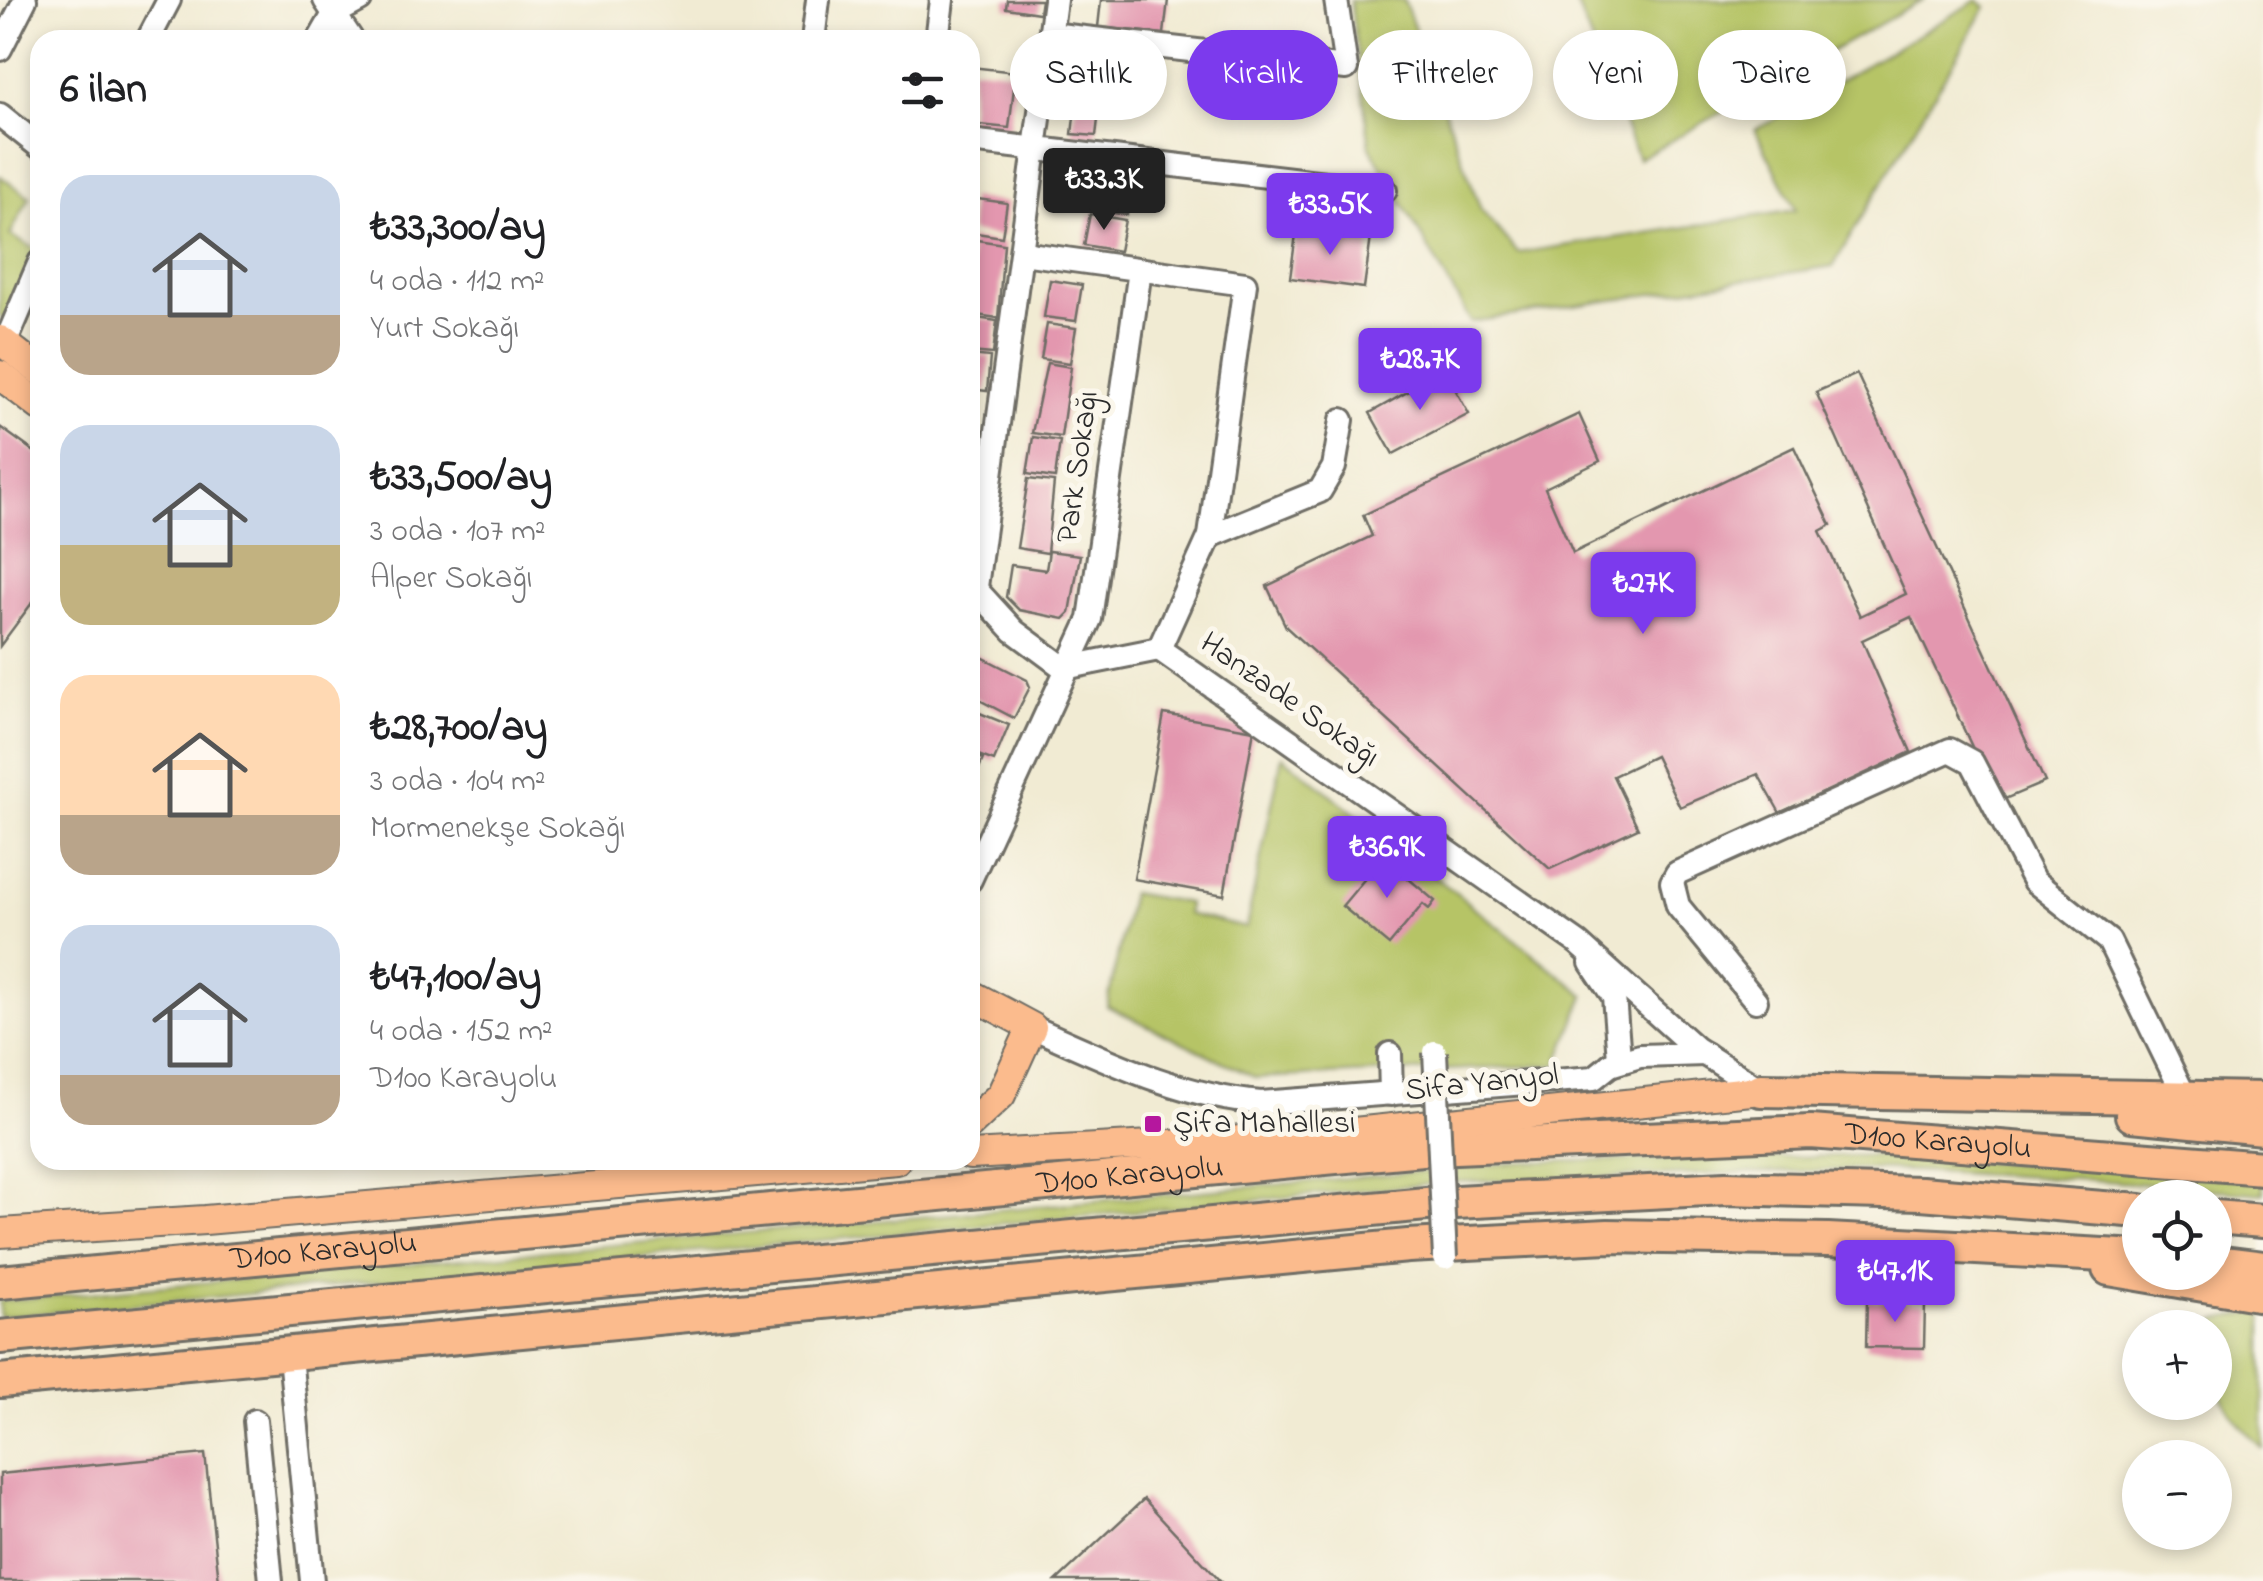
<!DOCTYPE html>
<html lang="tr">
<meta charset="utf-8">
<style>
body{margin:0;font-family:"Indie Flower",sans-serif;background:#f2f2f2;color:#202124;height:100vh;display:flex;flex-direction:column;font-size:38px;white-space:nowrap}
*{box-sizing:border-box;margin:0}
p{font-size:32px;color:#757577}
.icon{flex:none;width:55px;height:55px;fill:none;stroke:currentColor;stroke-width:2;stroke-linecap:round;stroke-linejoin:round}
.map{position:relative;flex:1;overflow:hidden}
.details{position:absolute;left:30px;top:30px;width:950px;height:1140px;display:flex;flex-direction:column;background:#fff;border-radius:30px;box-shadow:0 5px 15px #0003}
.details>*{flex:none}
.banner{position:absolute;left:1010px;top:30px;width:950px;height:90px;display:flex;gap:20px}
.buttons{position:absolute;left:2122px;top:1180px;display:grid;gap:20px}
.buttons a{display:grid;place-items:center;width:110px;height:110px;border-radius:50%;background:#fff;box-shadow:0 5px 15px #0003;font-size:50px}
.price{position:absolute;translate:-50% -85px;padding:0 22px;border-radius:10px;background:#7c3aed;color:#fff;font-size:32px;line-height:65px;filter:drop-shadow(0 2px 5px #0008)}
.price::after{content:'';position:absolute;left:50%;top:60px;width:30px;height:22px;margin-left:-15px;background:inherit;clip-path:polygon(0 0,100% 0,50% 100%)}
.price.active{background:#222;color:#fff}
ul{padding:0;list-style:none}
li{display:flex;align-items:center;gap:30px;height:250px;padding:0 30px}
li span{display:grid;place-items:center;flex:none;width:280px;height:200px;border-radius:30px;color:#555}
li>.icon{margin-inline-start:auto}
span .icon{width:120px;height:120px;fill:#fffc;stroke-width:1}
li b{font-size:42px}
h2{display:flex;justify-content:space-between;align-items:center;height:120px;padding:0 30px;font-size:42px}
.chip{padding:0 35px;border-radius:45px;background:#fff;box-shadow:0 5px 15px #0003;font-size:35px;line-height:90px}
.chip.active{background:#7c3aed;color:#fff}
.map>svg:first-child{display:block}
</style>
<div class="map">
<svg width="2263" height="1581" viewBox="0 0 2263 1581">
<rect width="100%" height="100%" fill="#fbf7ec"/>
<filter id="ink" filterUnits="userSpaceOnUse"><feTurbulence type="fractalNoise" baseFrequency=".01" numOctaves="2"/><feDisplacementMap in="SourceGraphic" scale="20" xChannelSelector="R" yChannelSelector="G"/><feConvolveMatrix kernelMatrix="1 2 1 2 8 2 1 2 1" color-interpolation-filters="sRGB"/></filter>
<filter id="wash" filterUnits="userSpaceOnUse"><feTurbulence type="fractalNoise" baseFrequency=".0048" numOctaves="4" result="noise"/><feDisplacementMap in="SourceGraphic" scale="40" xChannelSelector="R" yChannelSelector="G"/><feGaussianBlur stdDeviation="2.25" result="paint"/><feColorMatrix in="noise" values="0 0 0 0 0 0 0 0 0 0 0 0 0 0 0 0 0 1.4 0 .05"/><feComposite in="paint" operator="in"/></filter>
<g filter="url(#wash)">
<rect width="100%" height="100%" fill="#f1ebd3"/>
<g fill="#b6c466" stroke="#707848" stroke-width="2.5">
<path d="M1350 0H1404L1481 210 1518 253 1796 210 1755 130 1978 0 1986 7 1833 266 1471 322 1370 147Z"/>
<path d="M1575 0H1923L1638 159Z"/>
<path d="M0 176 30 197 10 235 40 252 6 321 0 316Z"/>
<path d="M1282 756 1585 995 1557 1065 1256 1078 1107 1006 1131 893 1188 903 1187 914 1246 928Z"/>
<path d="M1885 1155 2263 1179V1194L2094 1180 1873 1169 1451 1182 0 1317V1301L1522 1162Z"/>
<path d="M2263 1311V1449C2217 1404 2215 1390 2215 1328L2208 1327 2216 1320Z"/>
</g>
<g id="blocks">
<g fill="#e397af">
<path d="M1007 0H1041L1039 13 1006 8Z"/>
<path d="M1101 0H1168L1164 34 1098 27Z"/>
<path d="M971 67 1016 72 1009 128 970 124Z"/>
<path d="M1076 100 1100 103 1096 136 1072 134Z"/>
<path d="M1096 175 1132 180 1127 215 1090 209Z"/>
<path d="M970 198 1007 203 1002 237 970 232Z"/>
<path d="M1090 214 1125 220 1119 251 1084 245Z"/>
<path d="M1297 227 1371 237 1364 288 1290 278Z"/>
<path d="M970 239 1004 244 998 318 970 314Z"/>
<path d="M1050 280 1082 285 1076 321 1044 317Z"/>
<path d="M970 317 997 321 993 354 970 352Z"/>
<path d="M1047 324 1076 328 1070 363 1041 359Z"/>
<path d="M970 355 990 357 987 391 970 389Z"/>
<path d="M1047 363 1071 367 1061 437 1032 433Z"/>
<path d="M1445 371 1469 414 1393 454 1370 413Z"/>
<path d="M1857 374 2045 782 1998 802 1911 617 1862 640 1911 752 1780 813 1758 774 1680 807 1655 756 1613 776 1638 828 1550 869 1286 627 1267 586 1372 536 1363 515 1579 414 1600 461 1545 488 1573 553 1794 447 1831 525 1820 531 1860 616 1906 594 1816 392Z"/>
<path d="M0 427 40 456V592L0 646Z"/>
<path d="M970 432 981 433 972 489H970Z"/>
<path d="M1033 437 1060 441 1055 478 1027 474Z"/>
<path d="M1028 479 1054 482 1047 553 1017 548Z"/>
<path d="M1049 551 1080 555 1070 613 1064 619 1019 610 1006 597 1011 565 1046 570Z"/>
<path d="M970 651 1027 680 1030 687 1014 718 970 695Z"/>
<path d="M970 709 1009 725 994 761 970 752Z"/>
<path d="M1164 714 1254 730 1224 895 1134 879Z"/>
<path d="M970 754 983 759 970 790Z"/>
<path d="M1383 857 1435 901 1429 909 1423 904 1389 945 1342 906Z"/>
<path d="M1867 1301 1925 1303 1924 1348 1866 1347Z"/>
<path d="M205 1454 219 1581H0V1474Z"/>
<path d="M1144 1499 1220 1581H1056Z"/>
</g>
</g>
</g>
<g filter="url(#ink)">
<use href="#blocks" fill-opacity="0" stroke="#706e66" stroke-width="2.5"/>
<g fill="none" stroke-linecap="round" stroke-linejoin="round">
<g stroke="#706e66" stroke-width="28">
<g id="minor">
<path d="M325 0 352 40"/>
<path d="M1050 34 1346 68 1336 0"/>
<path d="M148 40 169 0"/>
<path d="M319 40 334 14 360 0"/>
<path d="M813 40 818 0"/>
<path d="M937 40 942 0"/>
<path d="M0 49 25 0"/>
<path d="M0 115 40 147"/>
<path d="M970 141 1385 190"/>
<path d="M1022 253 1245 284 1210 536 1159 649"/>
<path d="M5 344 40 262"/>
<path d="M1210 536 1320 491 1334 467 1342 420"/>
<path d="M970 583 1014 631 1064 668"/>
<path d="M970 598 976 587 1055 0"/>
<path d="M1159 649 1578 943 1695 1048 1761 1090"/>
<path d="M1064 668 1159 649"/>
<path d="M970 880 1090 619 1140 270"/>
<path d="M1756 1001 1678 906 1672 882 1677 873 1950 750 1972 762 2034 881 2109 941 2185 1097"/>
<path d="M1032 1027C1107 1060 1178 1096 1261 1103L1594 1078 1619 1058 1614 997 1591 963"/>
<path d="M1390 1054 1391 1094"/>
<path d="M1610 1065 1640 1056 1705 1054"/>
<path d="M290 1356 312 1581"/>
<path d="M255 1421 271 1581"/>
</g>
</g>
<g stroke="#706e66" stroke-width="32">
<g id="major">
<path d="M0 340 40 371"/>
<path d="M0 375 40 406"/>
<path d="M970 994 1032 1027 1001 1095 970 1124"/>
<path d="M970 1155 1315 1136 1761 1090"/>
<path d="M0 1233 205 1220 896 1160"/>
</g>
</g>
<g stroke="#706e66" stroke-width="38">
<g id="highway">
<path d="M1761 1090 2263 1099"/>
<path d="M2132 1115 2263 1128"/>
<path d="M2215 1217 2263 1221"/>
<path d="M2215 1262 2263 1268"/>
<path d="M2109 1269 2263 1295"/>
<path id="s1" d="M0 1282 1433 1148 1811 1132 2263 1168"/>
<path d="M0 1337 1437 1203 1726 1188 1921 1193 2140 1211"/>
<path d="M0 1381 1408 1246 1608 1236 1828 1240 2140 1257"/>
</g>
</g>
<use href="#minor" stroke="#fff" stroke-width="22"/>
<use href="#major" stroke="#fbbb8d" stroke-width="28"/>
<use href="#highway" stroke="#fbbb8d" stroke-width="32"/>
<g stroke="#706e66" stroke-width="28" stroke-linecap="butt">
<path id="minor-bridge" d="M1435 1052 1445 1258"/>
</g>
<use href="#minor-bridge" stroke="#fff" stroke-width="22"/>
</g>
</g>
<rect fill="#b5179e" stroke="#fbf7ec" stroke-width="4" x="1143" y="1114" width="20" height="20" rx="5"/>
<g text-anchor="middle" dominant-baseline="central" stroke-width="10" stroke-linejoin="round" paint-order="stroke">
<g font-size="32" fill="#2b2b2b" stroke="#fbf7ec">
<text transform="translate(1079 467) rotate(-82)">Park Sokağı</text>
<text transform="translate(1289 701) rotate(35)">Hanzade Sokağı</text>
<text transform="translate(1482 1084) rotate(-6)">Sifa Yanyol</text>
<text stroke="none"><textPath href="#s1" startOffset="1945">D100 Karayolu</textPath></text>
<text stroke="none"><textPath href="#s1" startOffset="1135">D100 Karayolu</textPath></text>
<text stroke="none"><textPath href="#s1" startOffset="325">D100 Karayolu</textPath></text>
</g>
<g font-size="32" fill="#2b2b2b" stroke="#fbf7ec" text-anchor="start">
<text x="1173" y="1124">Şifa Mahallesi</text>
</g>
</g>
</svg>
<div class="buttons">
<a><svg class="icon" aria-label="locate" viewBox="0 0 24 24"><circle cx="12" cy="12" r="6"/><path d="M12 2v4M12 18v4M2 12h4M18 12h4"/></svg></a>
<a>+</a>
<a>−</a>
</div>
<b class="price active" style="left:1104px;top:233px">₺33.3K</b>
<b class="price" style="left:1330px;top:258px">₺33.5K</b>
<b class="price" style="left:1420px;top:413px">₺28.7K</b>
<b class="price" style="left:1643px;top:637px">₺27K</b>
<b class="price" style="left:1387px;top:901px">₺36.9K</b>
<b class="price" style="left:1895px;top:1325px">₺47.1K</b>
<div class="banner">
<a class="chip">Satılık</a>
<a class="chip active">Kiralık</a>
<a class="chip">Filtreler</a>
<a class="chip">Yeni</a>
<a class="chip">Daire</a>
</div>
<section class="details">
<h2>6 ilan<svg class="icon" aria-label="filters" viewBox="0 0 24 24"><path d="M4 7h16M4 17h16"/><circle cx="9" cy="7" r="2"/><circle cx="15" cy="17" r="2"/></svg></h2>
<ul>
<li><span style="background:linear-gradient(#c9d6e8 70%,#b9a48a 0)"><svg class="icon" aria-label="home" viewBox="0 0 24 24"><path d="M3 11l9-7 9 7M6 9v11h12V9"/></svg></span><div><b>₺33,300/ay</b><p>4 oda · 112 m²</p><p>Yurt Sokağı</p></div></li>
<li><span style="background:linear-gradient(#c9d6e8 60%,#c2b280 0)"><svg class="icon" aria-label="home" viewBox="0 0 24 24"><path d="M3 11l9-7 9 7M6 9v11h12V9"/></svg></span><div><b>₺33,500/ay</b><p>3 oda · 107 m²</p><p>Alper Sokağı</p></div></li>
<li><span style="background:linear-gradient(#ffd9b3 70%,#b9a48a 0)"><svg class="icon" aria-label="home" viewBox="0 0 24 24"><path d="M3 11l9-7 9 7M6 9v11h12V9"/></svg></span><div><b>₺28,700/ay</b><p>3 oda · 104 m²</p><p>Mormenekşe Sokağı</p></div></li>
<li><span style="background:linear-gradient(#c9d6e8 75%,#b9a48a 0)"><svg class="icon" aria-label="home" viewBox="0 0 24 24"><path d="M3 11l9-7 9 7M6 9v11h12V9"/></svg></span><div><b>₺47,100/ay</b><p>4 oda · 152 m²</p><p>D100 Karayolu</p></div></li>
</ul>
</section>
</div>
